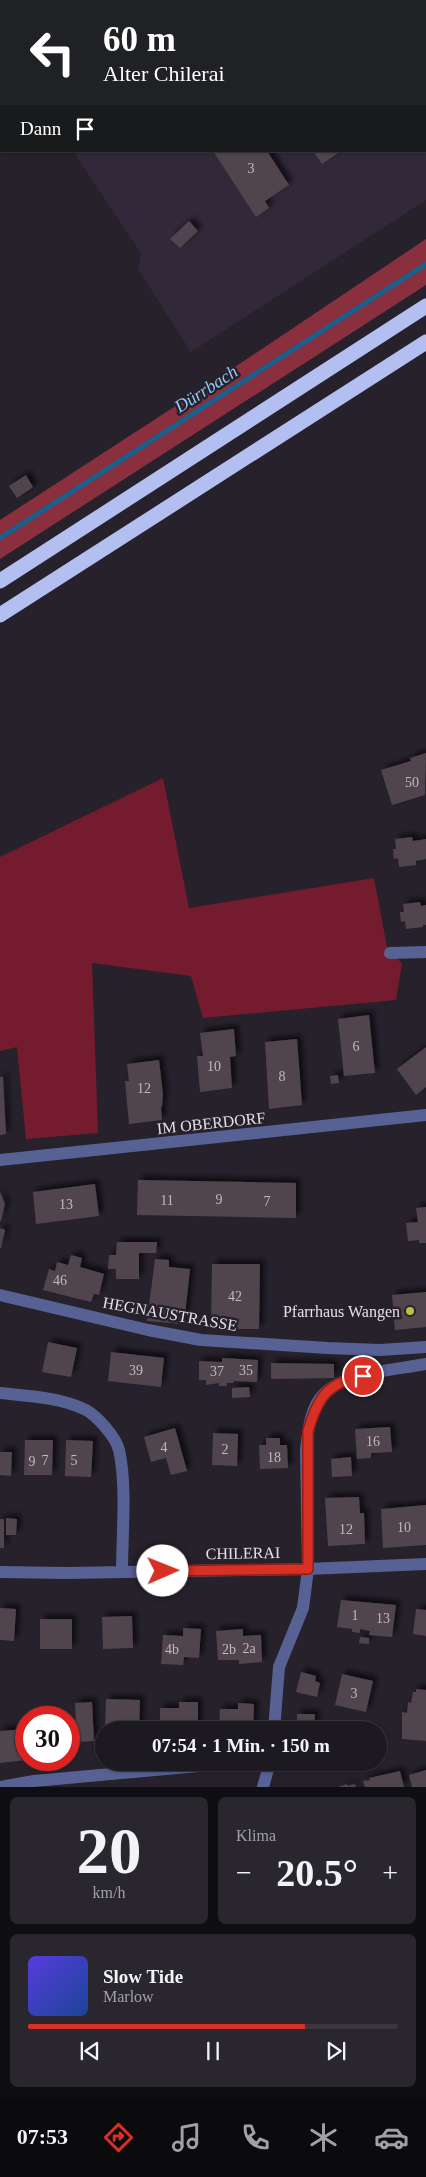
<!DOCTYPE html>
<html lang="de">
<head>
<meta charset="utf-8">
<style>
	body { margin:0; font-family:Georgia,serif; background:#29262d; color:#f1f3f6; height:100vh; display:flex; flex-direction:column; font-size:19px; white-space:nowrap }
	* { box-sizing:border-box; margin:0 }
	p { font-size:16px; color:#a0a0a5 }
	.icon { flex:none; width:28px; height:28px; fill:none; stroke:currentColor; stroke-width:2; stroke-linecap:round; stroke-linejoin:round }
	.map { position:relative; height:1787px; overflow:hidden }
	.drawer { display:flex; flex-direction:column; gap:10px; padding:10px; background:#0f0e12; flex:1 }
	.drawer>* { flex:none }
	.guide { position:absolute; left:0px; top:0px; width:426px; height:152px; box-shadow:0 1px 4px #0004,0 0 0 1px #3a383e; background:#202124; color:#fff; overflow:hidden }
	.speed { position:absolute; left:15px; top:1706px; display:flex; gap:10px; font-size:25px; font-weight:700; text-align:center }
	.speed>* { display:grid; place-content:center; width:65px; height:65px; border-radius:50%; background:#1c1920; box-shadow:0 1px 4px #0004,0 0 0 1px #3a383e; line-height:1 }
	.speed .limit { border:8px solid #d22; background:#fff; color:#111 }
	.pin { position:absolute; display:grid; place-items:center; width:42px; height:42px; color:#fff; margin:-21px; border:2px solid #fff; border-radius:50%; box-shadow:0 1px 5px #0007 }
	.me { position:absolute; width:55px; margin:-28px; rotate:89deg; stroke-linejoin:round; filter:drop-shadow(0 0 4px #0008) }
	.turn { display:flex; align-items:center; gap:18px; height:105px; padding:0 20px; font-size:22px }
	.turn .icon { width:65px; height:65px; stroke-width:2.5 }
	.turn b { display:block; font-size:35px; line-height:42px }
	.then { display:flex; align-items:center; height:48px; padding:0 20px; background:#0003; gap:10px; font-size:19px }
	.big { font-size:38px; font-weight:700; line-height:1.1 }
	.drawer .widget { flex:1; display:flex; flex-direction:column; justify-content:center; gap:8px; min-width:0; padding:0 18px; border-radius:8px; background:#29262d }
	.drawer .dial { align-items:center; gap:0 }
	.dial b { font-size:65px; line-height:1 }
	.song { display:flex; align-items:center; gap:15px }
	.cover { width:60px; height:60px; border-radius:8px; background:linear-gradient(135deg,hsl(250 70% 55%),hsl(220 70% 35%)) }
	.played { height:5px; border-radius:2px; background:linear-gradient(90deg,#d93025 75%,#3a383e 75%) }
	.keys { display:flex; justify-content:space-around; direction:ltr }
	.heat { display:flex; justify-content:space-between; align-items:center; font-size:28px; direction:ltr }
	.drawer .tiles { flex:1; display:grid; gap:10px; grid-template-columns:1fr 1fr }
	.widget:last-child { grid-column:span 2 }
	.trip { position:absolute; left:95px; top:1721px; width:292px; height:50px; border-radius:25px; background:#1c1920; box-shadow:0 1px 4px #0004,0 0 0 1px #3a383e; font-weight:700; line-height:50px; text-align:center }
	.tabs { display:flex; height:80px; justify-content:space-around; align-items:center; background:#0b0a0d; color:#a0a0a5 }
	.tabs .icon { width:35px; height:35px }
	.tabs .on { color:#d93025 }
	.tabs b { font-size:22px; color:#f1f3f6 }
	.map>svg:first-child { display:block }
	.built { fill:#312939 }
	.green { fill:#741c2e }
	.forest { fill:#892f3e }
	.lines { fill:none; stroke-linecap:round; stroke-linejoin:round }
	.stream { stroke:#1a608d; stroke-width:5 }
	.building { fill:#51454d; filter:url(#shadow) }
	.minor { stroke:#576194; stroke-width:12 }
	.tertiary { stroke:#576194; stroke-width:12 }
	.motorway { stroke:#b3bef1; stroke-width:15 }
	.route-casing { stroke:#8d1f18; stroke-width:12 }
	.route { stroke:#d93025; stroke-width:9 }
	.poi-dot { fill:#bac045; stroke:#26212b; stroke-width:2 }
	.labels { text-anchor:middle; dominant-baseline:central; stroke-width:5; stroke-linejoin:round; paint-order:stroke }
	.number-label { font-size:14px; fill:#bfb9c0 }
	.street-label { font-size:16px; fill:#e4e0e7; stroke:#26212b }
	.poi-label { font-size:16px; fill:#e4e0e7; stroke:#26212b; text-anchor:end }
	.water-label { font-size:18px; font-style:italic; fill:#8dcbfa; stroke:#26212b }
</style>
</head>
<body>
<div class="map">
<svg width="426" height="1787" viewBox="0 0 426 1787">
	<defs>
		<filter id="shadow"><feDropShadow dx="4.5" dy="-4.5" stdDeviation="2.5" flood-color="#0009"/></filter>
	</defs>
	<rect width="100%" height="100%" fill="#26212b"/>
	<path class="built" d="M 59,0 L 426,0 L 426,200 L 191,352 L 138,269 L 141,253 L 73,151 L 425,151 L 425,1 L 57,1 Z"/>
	<path class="green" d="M 163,778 L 189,908 L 374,878 L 389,958 L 396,958 L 402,963 L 396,1000 L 203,1018 L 191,976 L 92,963 L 98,1133 L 26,1139 L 17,1047 L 0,1051 L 0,857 Z"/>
	<path class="forest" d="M 426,239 L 426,285 L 0,559 L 0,520 L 211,383 Z"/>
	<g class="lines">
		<path class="stream" d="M 0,538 L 426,264"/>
	</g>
	<path class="building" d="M 213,151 L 267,151 L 289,185 L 265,201 L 269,208 L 256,217 Z
		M 313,151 L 341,151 L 322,164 Z
		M 189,221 L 198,231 L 180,248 L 170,239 Z
		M 26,475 L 33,487 L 17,498 L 9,486 Z
		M 426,753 L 425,795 L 392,805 L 381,770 L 411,761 L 410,758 Z
		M 412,837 L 413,841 L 426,839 L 426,859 L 416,861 L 416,865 L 399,867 L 398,858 L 394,859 L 393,849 L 396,849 L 395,839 Z
		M 420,902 L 421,906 L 426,905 L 426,925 L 423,925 L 423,927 L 406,929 L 405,921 L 401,922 L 400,912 L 404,912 L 403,904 Z
		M 369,1015 L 375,1073 L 344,1076 L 338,1019 Z
		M 234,1029 L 236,1056 L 230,1057 L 232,1088 L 200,1092 L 197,1056 L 203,1056 L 200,1033 Z
		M 297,1039 L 302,1105 L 269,1109 L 265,1042 Z
		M 426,1047 L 426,1087 L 416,1095 L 397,1069 Z
		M 159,1060 L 163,1094 L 162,1107 L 161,1107 L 162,1120 L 129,1124 L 125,1081 L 129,1081 L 127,1064 Z
		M 338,1075 L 339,1083 L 331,1084 L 330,1076 Z
		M 0,1077 L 3,1077 L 6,1134 L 0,1135 Z
		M 138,1180 L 296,1183 L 296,1218 L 137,1215 Z
		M 95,1184 L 99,1216 L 36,1224 L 33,1192 Z
		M 0,1192 L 5,1204 L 1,1221 L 0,1221 Z
		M 426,1207 L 426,1243 L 419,1243 L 419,1240 L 408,1241 L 406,1223 L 418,1222 L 416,1208 Z
		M 0,1228 L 5,1230 L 1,1248 L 0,1248 Z
		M 117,1242 L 157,1242 L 156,1253 L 139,1253 L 139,1279 L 116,1279 L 116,1269 L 108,1269 L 109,1255 L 116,1255 Z
		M 71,1255 L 82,1258 L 80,1267 L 104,1274 L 99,1295 L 94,1294 L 91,1302 L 43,1290 L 49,1269 L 55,1271 L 57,1262 L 68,1265 Z
		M 155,1259 L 169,1260 L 169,1267 L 190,1269 L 184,1324 L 147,1321 Z
		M 212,1264 L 260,1264 L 259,1329 L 211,1329 Z
		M 426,1292 L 426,1327 L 395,1330 L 392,1295 Z
		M 48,1342 L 77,1348 L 71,1377 L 42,1372 Z
		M 111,1352 L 164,1358 L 161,1387 L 108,1381 Z
		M 222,1358 L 258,1360 L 257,1382 L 234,1381 L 233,1383 L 227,1383 L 227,1386 L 219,1386 L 219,1383 L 206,1385 L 206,1380 L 199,1380 L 199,1361 L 222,1362 Z
		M 271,1363 L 334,1364 L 334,1378 L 271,1379 Z
		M 249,1387 L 250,1397 L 232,1398 L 232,1388 Z
		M 390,1427 L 392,1452 L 371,1453 L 371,1458 L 357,1459 L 355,1429 Z
		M 175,1428 L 187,1471 L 171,1475 L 166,1458 L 151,1462 L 144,1437 Z
		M 213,1433 L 238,1434 L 237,1466 L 212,1465 Z
		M 266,1438 L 280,1438 L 280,1445 L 287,1445 L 288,1468 L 260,1469 L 259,1445 L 266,1445 Z
		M 25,1440 L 53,1440 L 52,1475 L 24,1475 Z
		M 66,1440 L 93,1441 L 91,1477 L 65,1476 Z
		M 0,1452 L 12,1452 L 11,1476 L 0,1475 Z
		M 351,1457 L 352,1476 L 332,1477 L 331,1459 Z
		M 359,1497 L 360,1513 L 364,1513 L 365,1544 L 328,1546 L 325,1498 Z
		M 426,1505 L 426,1545 L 383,1548 L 381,1509 Z
		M 6,1518 L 17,1519 L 16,1535 L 6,1535 Z
		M 0,1519 L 4,1519 L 4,1548 L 0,1548 Z
		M 341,1600 L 396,1605 L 392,1637 L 369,1635 L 370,1631 L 360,1629 L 360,1633 L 352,1632 L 352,1629 L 337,1627 Z
		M 0,1608 L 16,1609 L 14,1641 L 0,1640 Z
		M 416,1609 L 426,1610 L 426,1636 L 413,1634 Z
		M 132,1616 L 133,1648 L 103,1649 L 102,1617 Z
		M 40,1619 L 72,1619 L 72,1649 L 40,1649 Z
		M 183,1628 L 201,1629 L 199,1658 L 184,1657 L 183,1665 L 161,1664 L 163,1635 L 183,1636 Z
		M 243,1629 L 243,1636 L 261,1635 L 262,1662 L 239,1664 L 239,1660 L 218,1660 L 216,1631 Z
		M 360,1637 L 369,1638 L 369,1644 L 359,1643 Z
		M 301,1672 L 316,1676 L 315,1681 L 320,1683 L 317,1697 L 296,1692 Z
		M 342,1674 L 373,1681 L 366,1712 L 335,1705 Z
		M 416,1689 L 426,1690 L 426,1741 L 402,1739 L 402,1712 L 407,1713 L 408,1702 L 411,1703 L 413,1692 L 416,1692 Z
		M 106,1699 L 140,1700 L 139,1730 L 105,1730 Z
		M 92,1702 L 94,1741 L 77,1742 L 75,1703 Z
		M 179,1702 L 198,1702 L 198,1730 L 160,1729 L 160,1708 L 179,1708 Z
		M 238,1703 L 254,1704 L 253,1730 L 219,1730 L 220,1709 L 238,1709 Z
		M 297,1714 L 315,1714 L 314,1730 L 297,1730 Z
		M 26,1729 L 26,1760 L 0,1763 L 0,1731 Z
		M 426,1770 L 426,1787 L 412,1787 L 409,1775 Z
		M 400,1771 L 404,1787 L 365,1787 L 363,1781 L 370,1780 L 369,1778 Z
		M 347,1784 L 347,1786 L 355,1784 L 356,1787 L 338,1787 Z"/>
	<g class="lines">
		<path class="minor" d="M 390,953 L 426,952
			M 0,1393 C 27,1396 61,1397 86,1410 C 97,1416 116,1437 119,1450 C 127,1485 122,1535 122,1572
			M 0,1572 L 67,1573 L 308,1569 L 426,1564
			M 274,1730 L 279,1667 L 303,1608 L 308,1569 L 306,1450 C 308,1432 310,1408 323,1395 C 344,1372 396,1370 426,1364
			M 0,1787 L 34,1781 L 243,1762
			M 263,1787 L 270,1762"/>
		<path class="tertiary" d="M 0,1160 L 426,1115
			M 0,1295 L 148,1330 L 201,1340 L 328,1348 L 380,1350 L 426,1347"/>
		<path class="motorway" d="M 0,581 L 426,306
			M 0,615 L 426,342"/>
	</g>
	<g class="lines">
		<defs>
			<path id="route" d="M 163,1571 L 308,1569 L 308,1431 C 318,1397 327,1383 363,1376"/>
		</defs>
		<use href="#route" class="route-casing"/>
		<use href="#route" class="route"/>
	</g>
	<circle class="poi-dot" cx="410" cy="1311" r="5"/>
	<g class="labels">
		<g class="number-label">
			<text x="251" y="168">3</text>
			<text x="412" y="782">50</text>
			<text x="356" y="1046">6</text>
			<text x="214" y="1066">10</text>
			<text x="282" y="1076">8</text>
			<text x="144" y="1088">12</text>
			<text x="219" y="1199">9</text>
			<text x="167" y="1200">11</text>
			<text x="267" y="1201">7</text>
			<text x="66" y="1204">13</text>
			<text x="60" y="1280">46</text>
			<text x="235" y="1296">42</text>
			<text x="136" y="1370">39</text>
			<text x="246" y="1370">35</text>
			<text x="217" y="1371">37</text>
			<text x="373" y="1441">16</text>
			<text x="164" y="1447">4</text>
			<text x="225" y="1449">2</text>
			<text x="274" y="1457">18</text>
			<text x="45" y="1460">7</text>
			<text x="74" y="1460">5</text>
			<text x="32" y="1461">9</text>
			<text x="404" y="1527">10</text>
			<text x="346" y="1529">12</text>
			<text x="355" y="1615">1</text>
			<text x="383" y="1618">13</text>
			<text x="249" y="1648">2a</text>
			<text x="172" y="1649">4b</text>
			<text x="229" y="1649">2b</text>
			<text x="354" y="1693">3</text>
		</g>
		<g class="street-label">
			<text transform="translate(211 1123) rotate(-6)">IM OBERDORF</text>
			<text transform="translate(170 1314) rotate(10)">HEGNAUSTRASSE</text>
			<text transform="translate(243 1553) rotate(-1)">CHILERAI</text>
		</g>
		<g class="poi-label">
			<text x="400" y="1311">Pfarrhaus Wangen</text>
		</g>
		<g class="water-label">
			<text transform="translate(206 389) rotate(-33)">Dürrbach</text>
		</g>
	</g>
</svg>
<div class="speed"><div class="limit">30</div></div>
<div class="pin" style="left:363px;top:1376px;background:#d93025"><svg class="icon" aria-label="arrive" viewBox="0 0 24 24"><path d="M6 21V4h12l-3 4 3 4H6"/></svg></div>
<svg class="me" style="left:163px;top:1571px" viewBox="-20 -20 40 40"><circle r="19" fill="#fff"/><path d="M0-13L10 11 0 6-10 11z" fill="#d93025"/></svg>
<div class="trip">07:54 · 1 Min. · 150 m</div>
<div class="guide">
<div class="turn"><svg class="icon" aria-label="left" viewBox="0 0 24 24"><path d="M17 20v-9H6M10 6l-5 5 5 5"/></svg><div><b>60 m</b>Alter Chilerai</div></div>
<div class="then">Dann<svg class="icon" aria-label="arrive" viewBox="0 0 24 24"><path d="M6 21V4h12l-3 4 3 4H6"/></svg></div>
</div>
</div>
<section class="drawer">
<div class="tiles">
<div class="widget dial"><b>20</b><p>km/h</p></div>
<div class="widget"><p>Klima</p>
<div class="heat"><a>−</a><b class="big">20.5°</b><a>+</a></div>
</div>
<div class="widget">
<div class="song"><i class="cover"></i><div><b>Slow Tide</b><p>Marlow</p></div></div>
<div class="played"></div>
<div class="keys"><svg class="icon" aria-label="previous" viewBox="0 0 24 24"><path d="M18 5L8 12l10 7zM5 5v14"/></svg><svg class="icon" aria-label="pause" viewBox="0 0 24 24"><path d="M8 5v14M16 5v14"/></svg><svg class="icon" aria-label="next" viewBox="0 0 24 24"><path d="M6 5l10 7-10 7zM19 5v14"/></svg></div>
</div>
</div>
</section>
<nav class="tabs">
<b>07:53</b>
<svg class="icon on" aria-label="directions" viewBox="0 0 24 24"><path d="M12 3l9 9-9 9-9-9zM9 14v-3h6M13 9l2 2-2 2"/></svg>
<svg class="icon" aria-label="music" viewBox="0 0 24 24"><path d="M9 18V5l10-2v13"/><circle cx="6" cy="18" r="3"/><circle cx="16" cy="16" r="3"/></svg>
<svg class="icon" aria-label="phone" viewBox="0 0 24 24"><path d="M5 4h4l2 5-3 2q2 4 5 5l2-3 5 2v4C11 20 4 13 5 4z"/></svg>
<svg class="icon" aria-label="climate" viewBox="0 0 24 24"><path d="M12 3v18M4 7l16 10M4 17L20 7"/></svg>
<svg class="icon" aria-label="car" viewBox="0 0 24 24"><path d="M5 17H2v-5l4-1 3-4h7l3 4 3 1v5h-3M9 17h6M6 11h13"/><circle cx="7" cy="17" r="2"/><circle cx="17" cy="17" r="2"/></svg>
</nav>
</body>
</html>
